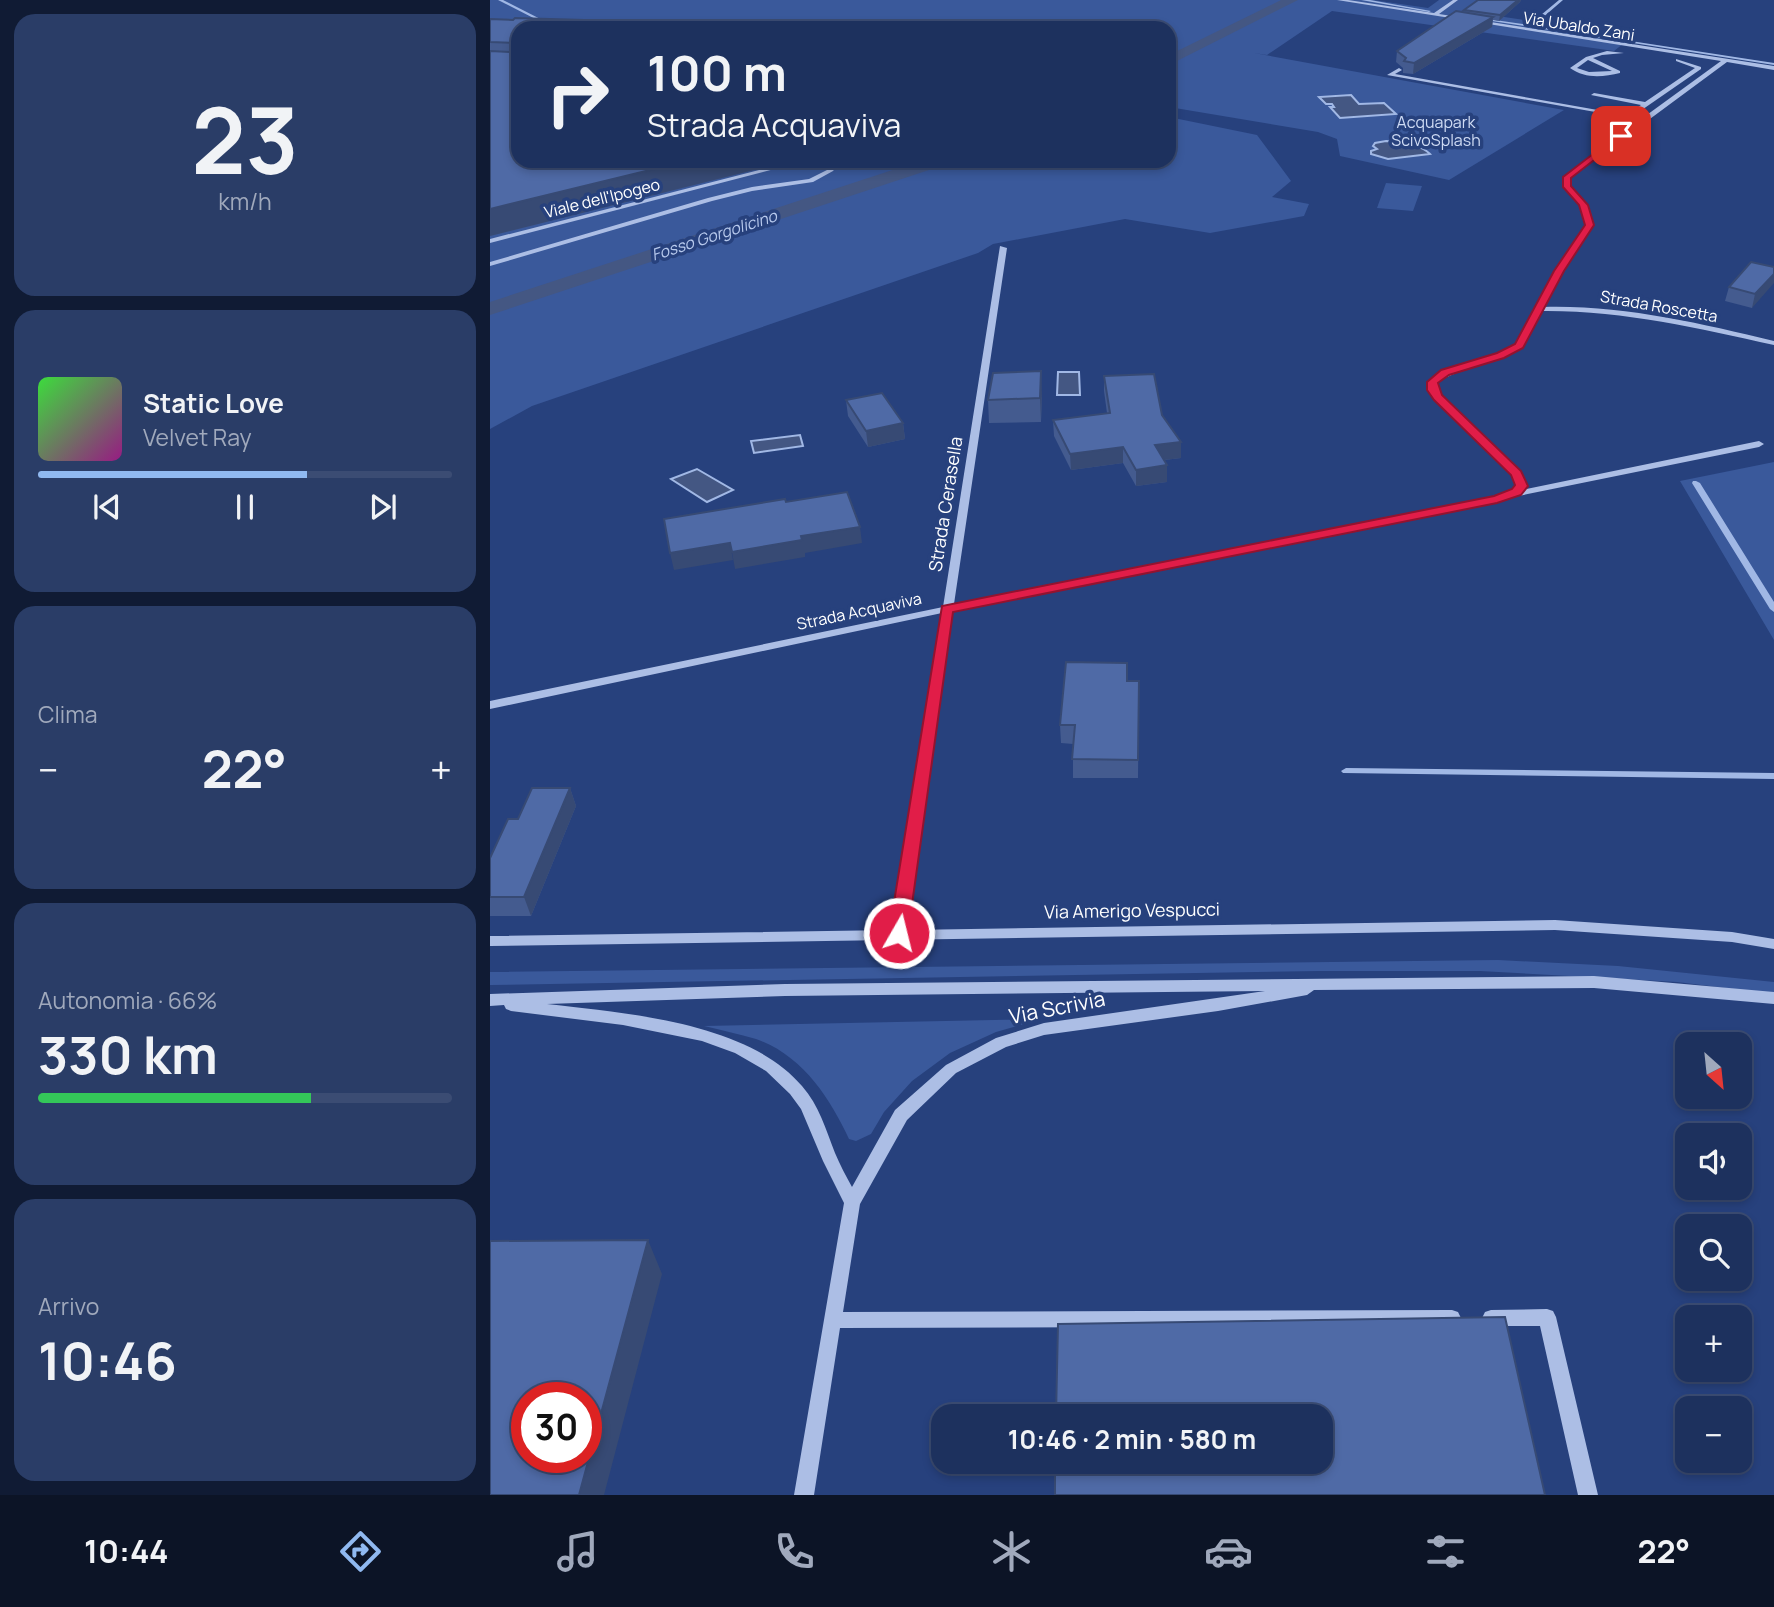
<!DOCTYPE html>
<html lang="it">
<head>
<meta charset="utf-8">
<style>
	body { margin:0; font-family:Manrope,sans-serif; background:#2a3d67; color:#f1f3f6; height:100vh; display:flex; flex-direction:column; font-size:26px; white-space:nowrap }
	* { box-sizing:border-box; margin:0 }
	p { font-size:23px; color:#a0a9bc }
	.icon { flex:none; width:38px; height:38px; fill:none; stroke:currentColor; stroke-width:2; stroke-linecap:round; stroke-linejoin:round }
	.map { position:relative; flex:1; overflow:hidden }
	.panel { display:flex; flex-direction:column; gap:14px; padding:14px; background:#101b34; width:490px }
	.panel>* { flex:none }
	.banner { position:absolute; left:21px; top:21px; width:665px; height:147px; border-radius:21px; box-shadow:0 4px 10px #0003,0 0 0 2px #3b4c73; background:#1d315e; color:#f1f3f6; overflow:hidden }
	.needle { width:46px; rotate:153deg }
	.controls { position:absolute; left:1185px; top:1032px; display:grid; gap:14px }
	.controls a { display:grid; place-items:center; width:77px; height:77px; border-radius:14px; background:#1d315e; box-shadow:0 4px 10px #0003,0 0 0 2px #3b4c73; font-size:35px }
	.speed { position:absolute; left:21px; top:1382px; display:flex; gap:14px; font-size:35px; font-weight:700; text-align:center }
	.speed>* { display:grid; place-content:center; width:91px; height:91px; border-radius:50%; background:#1d315e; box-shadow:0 4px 10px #0003,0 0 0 2px #3b4c73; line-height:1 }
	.speed .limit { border:10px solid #d22; background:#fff; color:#111 }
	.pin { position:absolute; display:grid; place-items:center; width:60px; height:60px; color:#fff; margin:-30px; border-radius:14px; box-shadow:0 4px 10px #0006 }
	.me { position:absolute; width:77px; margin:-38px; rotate:8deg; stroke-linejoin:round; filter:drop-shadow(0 0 5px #0008) }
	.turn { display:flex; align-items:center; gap:24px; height:147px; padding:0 21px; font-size:32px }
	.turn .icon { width:91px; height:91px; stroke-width:2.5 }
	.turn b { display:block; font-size:49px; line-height:60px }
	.big { font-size:52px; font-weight:700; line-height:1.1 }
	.panel .widget { flex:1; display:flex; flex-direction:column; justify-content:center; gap:10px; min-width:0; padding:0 24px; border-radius:21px; background:#2a3d67 }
	.panel .dial { align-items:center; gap:0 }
	.dial b { font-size:91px; line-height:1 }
	.song { display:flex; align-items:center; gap:21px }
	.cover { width:84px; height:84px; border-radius:10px; background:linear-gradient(135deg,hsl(120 70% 55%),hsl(310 70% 35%)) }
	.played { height:7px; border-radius:4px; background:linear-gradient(90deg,#90b9f0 65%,#3b4c73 65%) }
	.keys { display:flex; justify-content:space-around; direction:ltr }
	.heat { display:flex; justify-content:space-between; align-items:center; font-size:38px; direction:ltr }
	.charge { height:10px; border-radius:5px; background:linear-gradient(90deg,#34c759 66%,#3b4c73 0) }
	.trip { position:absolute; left:441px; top:1404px; width:402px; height:70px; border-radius:21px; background:#1d315e; box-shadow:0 4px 10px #0003,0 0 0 2px #3b4c73; font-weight:700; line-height:70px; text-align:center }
	.dock { display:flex; height:112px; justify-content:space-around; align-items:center; background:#0c1426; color:#a0a9bc }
	.dock .icon { width:49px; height:49px }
	.dock .selected { color:#90b9f0 }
	.dock b { font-size:32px; color:#f1f3f6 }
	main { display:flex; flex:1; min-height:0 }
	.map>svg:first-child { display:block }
	.green { fill:#3a599b }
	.water { fill:#445783; stroke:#a1b8e5; stroke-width:2 }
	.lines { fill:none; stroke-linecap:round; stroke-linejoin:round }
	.stream { fill:#a1b8e5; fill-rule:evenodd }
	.canal { fill:#445783; fill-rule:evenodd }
	.minor { fill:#acbee5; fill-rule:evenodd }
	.wall { fill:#445b8f }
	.shaded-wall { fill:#374a74 }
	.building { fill:#4f6aa6; stroke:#374a74; stroke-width:2; fill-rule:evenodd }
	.route { fill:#e11d48; stroke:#92132f; stroke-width:2 }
	.labels { text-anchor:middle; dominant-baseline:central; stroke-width:7; stroke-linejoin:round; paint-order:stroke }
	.far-street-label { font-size:16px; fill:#fff; stroke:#27417d }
	.far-park-label { font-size:16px; fill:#cfdbf4; stroke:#27417d }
	.far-water-label { font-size:16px; font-style:italic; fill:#b7c9ed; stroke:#27417d }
	.street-label { font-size:18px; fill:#fff; stroke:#27417d }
	.near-street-label { font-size:21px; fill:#fff; stroke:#27417d }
</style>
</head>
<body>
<main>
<section class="panel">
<div class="widget dial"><b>23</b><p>km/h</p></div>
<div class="widget">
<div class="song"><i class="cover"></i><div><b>Static Love</b><p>Velvet Ray</p></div></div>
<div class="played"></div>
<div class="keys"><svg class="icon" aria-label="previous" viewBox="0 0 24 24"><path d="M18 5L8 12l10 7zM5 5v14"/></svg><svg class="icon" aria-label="pause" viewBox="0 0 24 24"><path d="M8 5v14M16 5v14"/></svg><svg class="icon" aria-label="next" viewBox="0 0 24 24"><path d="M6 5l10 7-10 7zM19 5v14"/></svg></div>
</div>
<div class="widget"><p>Clima</p>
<div class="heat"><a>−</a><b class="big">22°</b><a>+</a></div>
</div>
<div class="widget"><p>Autonomia · 66%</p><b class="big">330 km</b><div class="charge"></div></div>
<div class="widget"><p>Arrivo</p><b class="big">10:46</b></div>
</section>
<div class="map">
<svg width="1284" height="1495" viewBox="0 0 1284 1495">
	<rect width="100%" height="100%" fill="#27417d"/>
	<path class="green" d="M 0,0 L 883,0 L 938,8 L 949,0 L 995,0 L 981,12 L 1143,36 L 1124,51 L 842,11 L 777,55 L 764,53 L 1074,110 L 959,180 L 850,156 L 847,139 L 828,132 L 679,107 L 679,28 L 28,28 L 0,22 Z
		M 0,34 L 28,161 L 326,161 L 324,163 L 335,161 L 679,161 L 679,117 L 767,135 L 801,181 L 782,197 L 819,204 L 814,216 L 720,233 L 635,219 L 503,244 L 488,253 L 42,406 L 0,429 Z
		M 896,183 L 932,186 L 923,211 L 887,208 Z
		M 1284,462 L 1284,640 L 1190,481 Z
		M 1008,960 L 1128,966 L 1284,982 L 1284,994 L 1187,982 L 990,971 L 829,971 L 0,985 L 0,972 Z
		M 552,1019 L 506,1032 L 460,1053 L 422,1081 L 394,1112 L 381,1134 L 366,1141 L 359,1139 C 340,1098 312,1055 266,1039 C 249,1034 231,1030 214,1026 Z"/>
	<path class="water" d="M 861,95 L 869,104 L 894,103 L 906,114 L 850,118 L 840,107 L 844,107 L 842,104 L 836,104 L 829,97 Z
		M 896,141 C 910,142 931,144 940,154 L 898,159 L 881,154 L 881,151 L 887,149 L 883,146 L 885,143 Z
		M 568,372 L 589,372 L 590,395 L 567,395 Z
		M 310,435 L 313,446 L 264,453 L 261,441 Z
		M 207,469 L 243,490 L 217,502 L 181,479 Z"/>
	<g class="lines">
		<path class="stream" d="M 8,0 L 13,0 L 68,28 L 63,28 Z
			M 871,0 L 880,0 L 941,11 L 939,12 Z
			M 1069,0 L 1073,0 L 1043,26 L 1284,63 L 1284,65 L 989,19 L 991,18 L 1039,25 Z
			M 1203,481 L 1206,481 L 1210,483 L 1284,602 L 1284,612 L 1280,609 L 1202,483 Z
			M 856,768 L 1284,773 L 1284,779 L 853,773 L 851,771 Z"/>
		<path class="canal" d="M 791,0 L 808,0 L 679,65 L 679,55 Z
			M 430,161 L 457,161 L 454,165 L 0,315 L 0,302 Z"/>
		<path class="minor" d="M 847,0 L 858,0 L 944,13 L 963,0 L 968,0 L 949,14 L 1284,66 L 1284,70 L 1237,62 L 1080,178 L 1080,187 L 1096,205 L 1104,225 L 1073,271 L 1054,307 C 1133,305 1208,323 1284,341 L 1284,345 C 1207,328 1131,310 1051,311 C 1046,322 1041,336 1033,346 C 1021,361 968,367 947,383 L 947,390 L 951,396 L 1029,472 L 1036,486 L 1032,490 L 1269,441 L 1274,444 L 1269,447 L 463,611 L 417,930 L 1065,920 L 1242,932 L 1284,939 L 1284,949 L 1242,942 L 1065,930 L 0,946 L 0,936 L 402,930 L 452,613 L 0,709 L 0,701 L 453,607 L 510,246 L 517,248 L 464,604 L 1018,493 L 1026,485 L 1022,475 L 945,400 L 939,390 L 939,382 L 952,371 L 1008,353 L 1026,344 L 1065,271 L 1096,225 L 1090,206 L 1074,187 L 1074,177 L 1150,120 L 897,75 L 909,68 L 912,70 L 905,74 L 1136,115 L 1151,105 L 1101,95 L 1104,93 L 1155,102 L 1205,68 L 1186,61 L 1186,59 L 1211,67 L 1211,69 L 1143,116 L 1154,117 L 1231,61 Z
			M 1117,51 L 1134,53 L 1112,55 L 1103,58 L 1130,71 L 1130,73 C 1113,77 1095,79 1080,68 L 1096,57 ZM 1098,60 L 1122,71 L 1099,72 L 1087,68 Z
			M 304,161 L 315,161 L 0,243 L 0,239 Z
			M 345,161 L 351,161 L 343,171 L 323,182 L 262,191 L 222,201 L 0,266 L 0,262 L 218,198 L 262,187 L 319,179 L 339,169 Z
			M 1104,976 L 1284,992 L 1284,1004 L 1104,988 L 824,990 L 817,995 L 728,1011 L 554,1035 L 516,1047 L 466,1073 L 417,1120 L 370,1204 L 353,1312 L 962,1310 L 968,1312 L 971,1318 L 968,1324 L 962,1326 L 350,1328 L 324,1495 L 304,1495 L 354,1203 L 333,1161 L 311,1109 L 300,1094 L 276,1071 L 245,1053 L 212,1041 L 133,1025 L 21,1011 L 16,1009 L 14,1005 L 0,1006 L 0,994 L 295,984 ZM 775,991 L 554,1023 L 506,1038 L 456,1065 L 405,1110 L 362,1187 C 356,1176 350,1165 345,1153 C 336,1130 329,1105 312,1086 C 258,1022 135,1013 57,1004 L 295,996 Z
			M 1057,1309 L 1063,1311 L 1066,1317 L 1108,1495 L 1088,1495 L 1050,1326 L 1001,1326 L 995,1324 L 992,1318 L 995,1312 L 1001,1310 Z"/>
	</g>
	<path class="wall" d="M 988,0 L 1031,0 L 1030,2 L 1009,21 L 1003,20 L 1002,27 L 923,74 L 913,73 L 913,68 L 906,62 L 907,51 L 974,12 L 974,10 Z
		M 0,19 L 194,23 L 195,28 L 28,28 L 300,161 L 0,236 Z
		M 1284,267 L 1262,308 L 1235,301 L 1239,287 Z
		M 614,376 L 672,415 L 691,442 L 691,458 L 674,460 L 677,465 L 677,482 L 646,486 L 633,463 L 581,470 L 564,436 L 563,420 L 617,413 L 614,391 Z
		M 552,394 L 551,422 L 499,423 L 498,400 Z
		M 356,400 L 413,423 L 415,439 L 378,447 L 358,416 Z
		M 637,681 L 649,681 L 648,778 L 583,778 L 583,744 L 571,743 L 570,725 Z
		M 80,788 L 86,806 L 41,916 L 0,916 L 0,858 L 28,819 Z"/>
	<path class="shaded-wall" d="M 1028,0 L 1031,0 L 1030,2 L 1009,21 L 1010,15 Z
		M 1003,17 L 1002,27 L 923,74 L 924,63 Z
		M 194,23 L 195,28 L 187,28 Z
		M 197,161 L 300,161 L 0,236 L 0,209 Z
		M 1284,274 L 1284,283 L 1262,308 L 1265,294 Z
		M 551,371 L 552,394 L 551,422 L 550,398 Z
		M 413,423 L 415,439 L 378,447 L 376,431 Z
		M 691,442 L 691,458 L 665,461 L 665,445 Z
		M 633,447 L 633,463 L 581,470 L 580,454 Z
		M 677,465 L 677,482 L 646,486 L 646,470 Z
		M 370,527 L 372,543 L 315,553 L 315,557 L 245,569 L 242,552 L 311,536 Z
		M 240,543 L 243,560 L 184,570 L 180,553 Z
		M 80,788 L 86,806 L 41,916 L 34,897 Z
		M 158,1240 L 172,1274 L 114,1495 L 89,1495 Z"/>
	<path class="building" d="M 988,0 L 1028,0 L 1010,15 L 974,10 Z
		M 966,11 L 1003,17 L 924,63 L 914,61 L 916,58 L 907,51 Z
		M 25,18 L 194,23 L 187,28 L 28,28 L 28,161 L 197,161 L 0,209 L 0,51 L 22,52 L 25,46 L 23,43 L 0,42 L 0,19 L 23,20 Z
		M 1261,262 L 1284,267 L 1284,274 L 1265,294 L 1239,287 Z
		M 551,371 L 550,398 L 498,400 L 503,373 Z
		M 664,374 L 672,415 L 691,442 L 665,445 L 677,465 L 646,470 L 633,447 L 580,454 L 563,420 L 620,413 L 614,376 Z
		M 392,393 L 413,423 L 376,431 L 356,400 Z
		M 357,492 L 370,527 L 311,536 L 312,540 L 242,552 L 240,543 L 180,553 L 174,519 L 295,499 L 296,502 Z
		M 576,662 L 637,663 L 637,681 L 649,681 L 648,760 L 582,759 L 585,725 L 570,725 Z
		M 42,788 L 80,788 L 34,897 L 0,897 L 0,858 L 18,819 L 28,819 Z
		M 158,1240 L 89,1495 L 0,1495 L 0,1241 ZM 37,1398 L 96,1398 L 96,1458 L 37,1458 Z
		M 1015,1317 L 1055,1495 L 565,1495 L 565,1461 L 831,1461 L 831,1416 L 566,1416 L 568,1324 Z"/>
	<path class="route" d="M 1129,134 L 1135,136 L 1081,178 L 1081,186 L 1098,205 L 1104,225 L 1074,271 L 1033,348 L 1014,358 L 959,375 L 948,383 L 952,395 L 1031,471 L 1038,486 L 1031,495 L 1007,503 L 463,612 L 418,933 L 415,938 L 402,938 L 399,933 L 452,606 L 1004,496 L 1022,489 L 1025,485 L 1021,475 L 944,400 L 937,390 L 937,382 L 951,370 L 1007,353 L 1025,344 L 1064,271 L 1095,225 L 1089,205 L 1073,187 L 1073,177 Z"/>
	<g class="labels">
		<g class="far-street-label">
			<text transform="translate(1089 26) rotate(9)">Via Ubaldo Zani</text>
			<text transform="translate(112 198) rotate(-14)">Viale dell'Ipogeo</text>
			<text transform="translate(1169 306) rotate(10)">Strada Roscetta</text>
			<text transform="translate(369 611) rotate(-12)">Strada Acquaviva</text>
		</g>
		<g class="far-park-label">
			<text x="946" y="122">Acquapark<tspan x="946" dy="18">ScivoSplash</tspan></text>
		</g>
		<g class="far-water-label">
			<text transform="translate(224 235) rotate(-18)">Fosso Gorgolicino</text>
		</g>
		<g class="street-label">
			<text transform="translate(455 504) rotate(-81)">Strada Cerasella</text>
			<text transform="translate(642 910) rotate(-1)">Via Amerigo Vespucci</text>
		</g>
		<g class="near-street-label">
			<text transform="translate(567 1007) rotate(-11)">Via Scrivia</text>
		</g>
	</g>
</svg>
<div class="controls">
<a><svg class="needle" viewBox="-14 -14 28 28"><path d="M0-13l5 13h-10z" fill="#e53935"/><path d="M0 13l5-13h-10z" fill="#a0a9bc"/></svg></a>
<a><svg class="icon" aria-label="sound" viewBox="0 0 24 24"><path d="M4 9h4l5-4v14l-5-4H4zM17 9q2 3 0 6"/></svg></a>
<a><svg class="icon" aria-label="search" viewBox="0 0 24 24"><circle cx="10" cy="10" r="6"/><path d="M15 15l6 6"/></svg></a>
<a>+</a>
<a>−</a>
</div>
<div class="speed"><div class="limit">30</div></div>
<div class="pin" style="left:1131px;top:136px;background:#d93025"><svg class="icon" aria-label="arrive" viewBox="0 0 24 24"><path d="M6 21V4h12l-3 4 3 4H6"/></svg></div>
<svg class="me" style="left:409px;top:933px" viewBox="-20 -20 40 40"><circle r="17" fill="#e11d48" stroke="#fff" stroke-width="3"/><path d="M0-11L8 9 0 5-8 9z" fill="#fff"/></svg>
<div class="trip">10:46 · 2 min · 580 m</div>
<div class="banner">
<div class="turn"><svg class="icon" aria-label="right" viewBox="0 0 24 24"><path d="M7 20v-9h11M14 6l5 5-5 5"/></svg><div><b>100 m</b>Strada Acquaviva</div></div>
</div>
</div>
</main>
<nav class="dock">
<b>10:44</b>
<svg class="icon selected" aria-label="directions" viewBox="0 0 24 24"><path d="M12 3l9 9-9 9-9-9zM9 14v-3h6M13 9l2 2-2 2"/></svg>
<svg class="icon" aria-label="music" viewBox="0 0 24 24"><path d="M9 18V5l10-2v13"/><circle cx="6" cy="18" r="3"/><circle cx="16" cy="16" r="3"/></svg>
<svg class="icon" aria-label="phone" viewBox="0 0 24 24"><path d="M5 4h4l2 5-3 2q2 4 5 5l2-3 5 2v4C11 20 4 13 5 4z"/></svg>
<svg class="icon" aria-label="climate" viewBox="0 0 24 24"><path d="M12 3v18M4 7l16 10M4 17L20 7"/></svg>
<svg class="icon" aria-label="car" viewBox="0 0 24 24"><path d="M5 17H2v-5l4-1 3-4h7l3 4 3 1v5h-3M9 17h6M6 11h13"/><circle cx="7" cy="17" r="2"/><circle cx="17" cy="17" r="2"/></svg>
<svg class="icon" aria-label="filters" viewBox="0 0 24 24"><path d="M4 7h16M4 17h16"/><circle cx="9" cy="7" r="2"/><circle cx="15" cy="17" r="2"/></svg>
<b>22°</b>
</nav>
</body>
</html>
